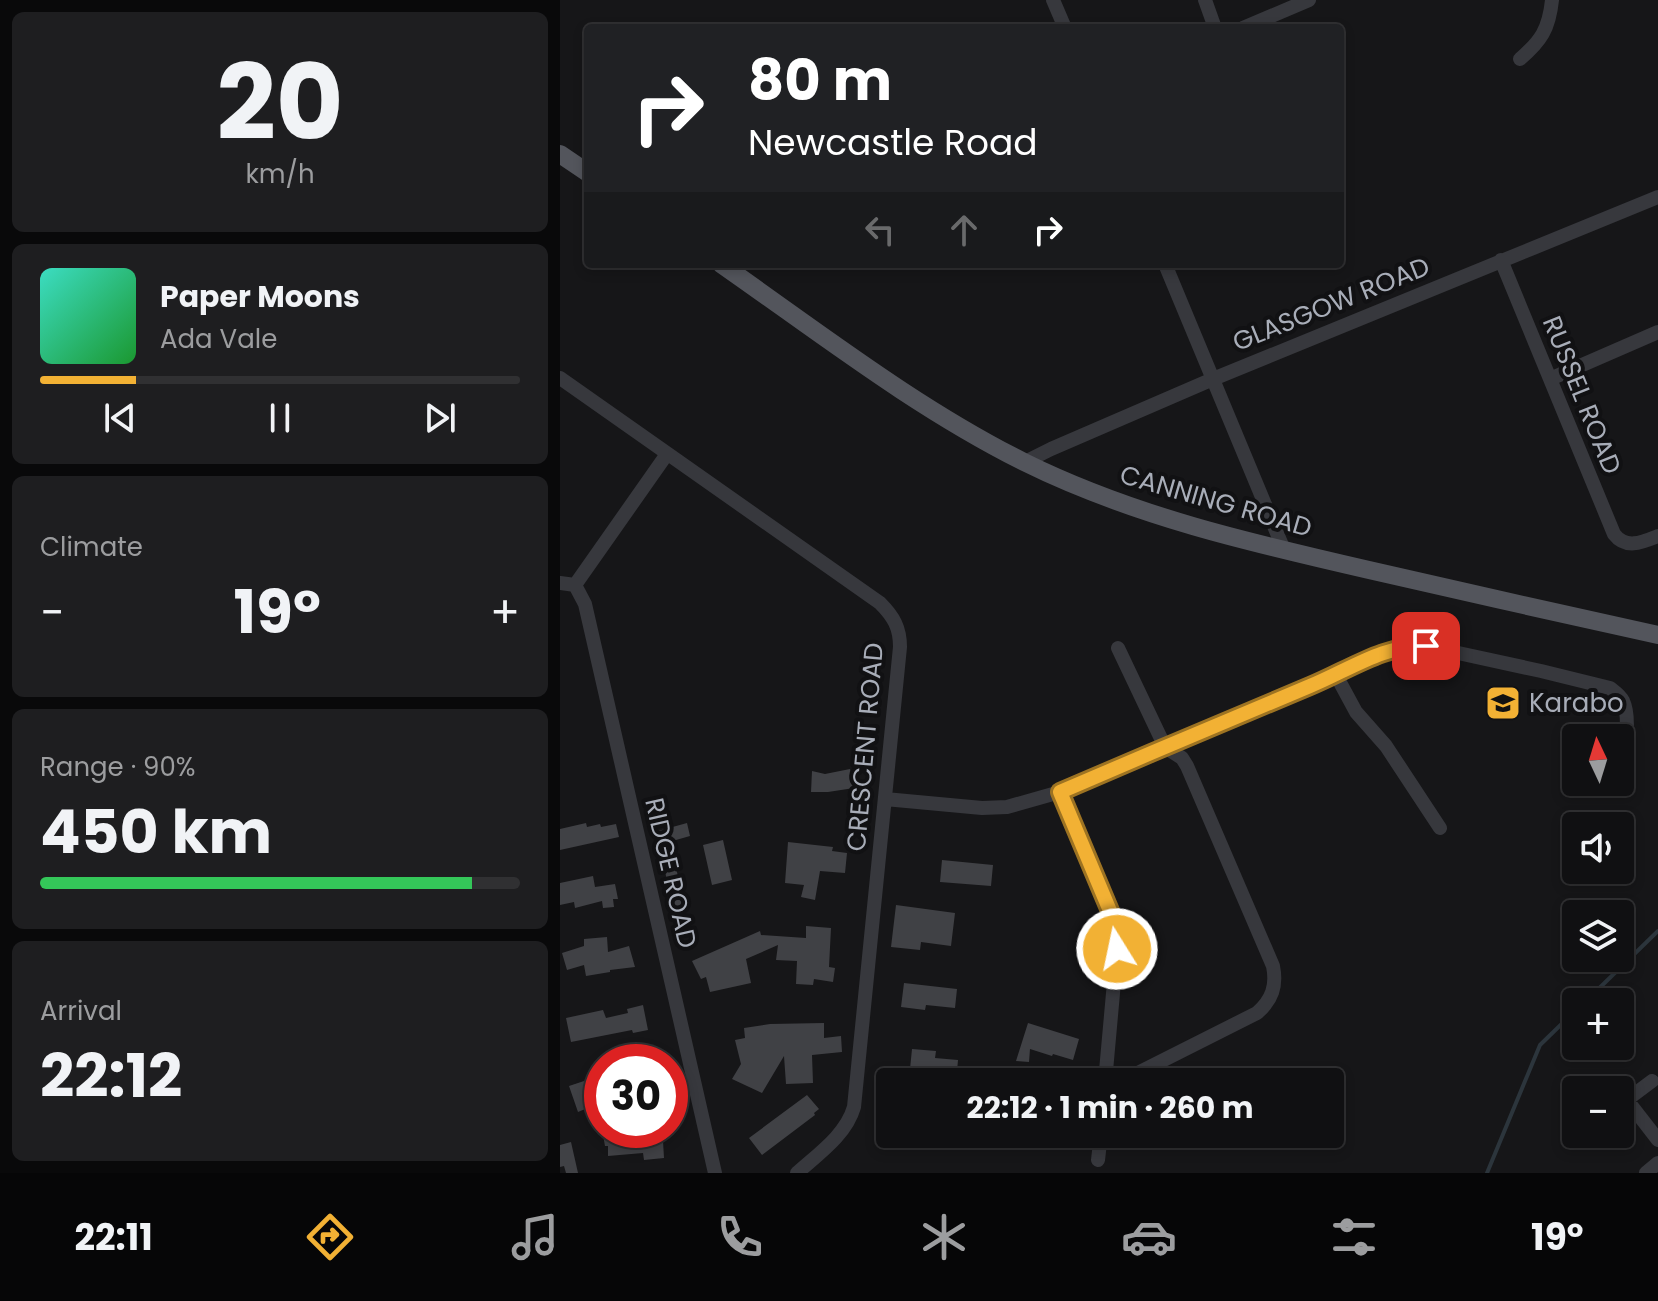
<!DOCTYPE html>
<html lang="en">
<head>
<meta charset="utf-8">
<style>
	body { margin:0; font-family:Poppins,sans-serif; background:#1e1e20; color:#f1f3f6; height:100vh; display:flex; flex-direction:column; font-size:30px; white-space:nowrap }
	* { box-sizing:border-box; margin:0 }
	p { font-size:26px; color:#9c9d9f }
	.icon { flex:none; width:44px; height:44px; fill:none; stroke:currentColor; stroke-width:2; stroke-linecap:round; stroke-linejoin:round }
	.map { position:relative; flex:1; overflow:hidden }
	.panel { display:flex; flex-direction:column; gap:12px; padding:12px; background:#09090a; width:560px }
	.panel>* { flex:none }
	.top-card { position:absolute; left:24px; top:24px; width:760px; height:244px; border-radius:8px; box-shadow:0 4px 12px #0003,0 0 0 2px #303032; background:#202124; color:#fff; overflow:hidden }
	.needle { width:52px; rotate:356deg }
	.controls { position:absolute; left:1002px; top:724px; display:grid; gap:16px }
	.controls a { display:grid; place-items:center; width:72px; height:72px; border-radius:8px; background:#101012; box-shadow:0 4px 12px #0003,0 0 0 2px #303032; font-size:40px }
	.speed { position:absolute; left:24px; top:1044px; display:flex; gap:16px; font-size:40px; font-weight:700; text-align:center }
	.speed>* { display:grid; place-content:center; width:104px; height:104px; border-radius:50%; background:#101012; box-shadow:0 4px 12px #0003,0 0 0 2px #303032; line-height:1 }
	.speed .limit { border:12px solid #d22; background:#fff; color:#111 }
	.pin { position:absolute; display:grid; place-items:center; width:68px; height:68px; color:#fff; margin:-34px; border-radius:16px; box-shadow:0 4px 12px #0006 }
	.me { position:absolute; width:88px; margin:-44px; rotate:350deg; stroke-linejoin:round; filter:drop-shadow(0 0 6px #0008) }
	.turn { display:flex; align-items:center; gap:28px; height:168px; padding:0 32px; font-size:36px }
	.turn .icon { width:104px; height:104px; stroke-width:2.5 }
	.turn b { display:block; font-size:56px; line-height:68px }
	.lanes { display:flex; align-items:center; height:76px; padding:0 32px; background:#0003; justify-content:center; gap:40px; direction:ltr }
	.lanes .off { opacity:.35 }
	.big { font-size:60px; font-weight:700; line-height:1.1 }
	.panel .tile { flex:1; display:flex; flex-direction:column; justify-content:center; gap:12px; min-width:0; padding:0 28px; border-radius:12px; background:#1e1e20 }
	.panel .dial { align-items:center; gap:0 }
	.dial b { font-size:104px; line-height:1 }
	.song { display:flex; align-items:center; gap:24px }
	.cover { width:96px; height:96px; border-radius:12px; background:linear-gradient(135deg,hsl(170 70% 55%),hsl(130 70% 35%)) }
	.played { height:8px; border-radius:4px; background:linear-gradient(90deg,#f2b134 20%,#303032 20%) }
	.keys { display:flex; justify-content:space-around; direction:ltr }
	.heat { display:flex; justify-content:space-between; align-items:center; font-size:44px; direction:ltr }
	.charge { height:12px; border-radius:6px; background:linear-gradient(90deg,#34c759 90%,#303032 0) }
	.trip { position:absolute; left:316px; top:1068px; width:468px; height:80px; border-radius:8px; background:#101012; box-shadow:0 4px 12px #0003,0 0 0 2px #303032; font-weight:700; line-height:80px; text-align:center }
	.dock { display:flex; height:128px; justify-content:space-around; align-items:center; background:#060607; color:#9c9d9f }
	.dock .icon { width:56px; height:56px }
	.dock .on { color:#f2b134 }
	.dock b { font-size:36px; color:#f1f3f6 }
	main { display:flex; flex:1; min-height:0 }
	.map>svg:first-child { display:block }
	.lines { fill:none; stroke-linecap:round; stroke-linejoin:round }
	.stream { stroke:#2c353c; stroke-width:4 }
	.building { fill:#404145 }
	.minor { stroke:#37383d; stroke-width:14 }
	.major { stroke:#53555c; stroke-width:18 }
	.route-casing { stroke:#9d7322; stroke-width:20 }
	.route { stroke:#f2b134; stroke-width:14 }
	.labels { text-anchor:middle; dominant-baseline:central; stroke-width:8; stroke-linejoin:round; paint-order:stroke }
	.street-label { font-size:26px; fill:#a8adb8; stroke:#111113 }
	.poi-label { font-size:26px; fill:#a8adb8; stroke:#111113; text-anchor:start }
</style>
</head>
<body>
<main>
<section class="panel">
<div class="tile dial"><b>20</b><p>km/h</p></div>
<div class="tile">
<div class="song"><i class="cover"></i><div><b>Paper Moons</b><p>Ada Vale</p></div></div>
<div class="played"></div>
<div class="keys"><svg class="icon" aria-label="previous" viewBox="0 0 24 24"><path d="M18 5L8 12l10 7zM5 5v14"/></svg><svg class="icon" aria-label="pause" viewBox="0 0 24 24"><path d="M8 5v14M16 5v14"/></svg><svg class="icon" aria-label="next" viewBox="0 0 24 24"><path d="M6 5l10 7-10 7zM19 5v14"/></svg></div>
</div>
<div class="tile"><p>Climate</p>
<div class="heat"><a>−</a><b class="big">19°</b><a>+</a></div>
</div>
<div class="tile"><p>Range · 90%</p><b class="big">450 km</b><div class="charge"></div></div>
<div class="tile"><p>Arrival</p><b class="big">22:12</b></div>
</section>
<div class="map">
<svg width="1098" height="1173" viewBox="0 0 1098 1173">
	<rect width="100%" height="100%" fill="#161618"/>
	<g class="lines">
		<path class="stream" d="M 1025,1002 L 1098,931
			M 927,1173 L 980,1045 L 1016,1010"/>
	</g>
	<path class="building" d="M 290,769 L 294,788 L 268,792 L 251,792 L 252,771 L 265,774 Z
		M 26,823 L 27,827 L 40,824 L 41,827 L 56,824 L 59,837 L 0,850 L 0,829 Z
		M 127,823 L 130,836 L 102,844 L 98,831 Z
		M 163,840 L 172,880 L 152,885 L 143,845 Z
		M 228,842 L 273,847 L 272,851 L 287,853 L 285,873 L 260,871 L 255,900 L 241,897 L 244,885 L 225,883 Z
		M 114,857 L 124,907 L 112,910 L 103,859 Z
		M 382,860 L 433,865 L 431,886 L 380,882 Z
		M 33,876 L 35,887 L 55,884 L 58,899 L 53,899 L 54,907 L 43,908 L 42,901 L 15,908 L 14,902 L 0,905 L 0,883 Z
		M 336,905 L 395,913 L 391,946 L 361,942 L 360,950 L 331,947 Z
		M 246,926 L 271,928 L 269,967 L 275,968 L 273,982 L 254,979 L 253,985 L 236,984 L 237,961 L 216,960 L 218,945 L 186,959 L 191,983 L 150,992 L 146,977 L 141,979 L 132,961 L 200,931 L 201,935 L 246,938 Z
		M 47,937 L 48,952 L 69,946 L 75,967 L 50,970 L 50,972 L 26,976 L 24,965 L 7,970 L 2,953 L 24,946 L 24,939 Z
		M 344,983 L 397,989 L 395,1008 L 366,1005 L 365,1010 L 341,1007 Z
		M 83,1005 L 88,1030 L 73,1033 L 72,1030 L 11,1042 L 6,1018 L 43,1010 L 46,1018 L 68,1013 L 67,1009 Z
		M 264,1023 L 264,1038 L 281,1036 L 282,1052 L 252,1055 L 253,1083 L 226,1084 L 224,1056 L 202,1093 L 172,1079 L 181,1064 L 175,1040 L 185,1038 L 184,1028 L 210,1024 Z
		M 468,1023 L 519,1039 L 513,1060 L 493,1054 L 492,1056 L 470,1049 L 469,1062 L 456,1061 Z
		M 352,1049 L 376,1051 L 375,1058 L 398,1060 L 396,1082 L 349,1079 Z
		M 42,1075 L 42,1102 L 18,1112 L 9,1086 Z
		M 247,1095 L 259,1109 L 254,1113 L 255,1115 L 202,1155 L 189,1138 Z
		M 73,1130 L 96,1130 L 98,1142 L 103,1141 L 104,1158 L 84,1160 L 83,1153 L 48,1156 L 48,1146 L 45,1146 L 43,1135 Z
		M 11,1142 L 18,1173 L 6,1173 L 4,1166 L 0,1167 L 0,1145 Z"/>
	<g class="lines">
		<path class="minor" d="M 493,0 L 505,28
			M 645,0 L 655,28
			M 683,28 L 749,0
			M 960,59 C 981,41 989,29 992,0
			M 941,260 L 1054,534 C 1066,550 1083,542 1098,536
			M 605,264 L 724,550
			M 0,378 L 320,603 C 334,617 340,628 340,647 L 294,1107 C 286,1135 258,1154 237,1173
			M 990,379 L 1098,332
			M 465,462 L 491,449 L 653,379 L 1098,197
			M 0,583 L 15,585 L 107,454
			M 15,585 L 25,604 L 155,1173
			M 558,648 L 605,747 L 622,758 L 627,766 L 713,966 C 717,986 712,1000 697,1013 L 560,1082
			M 776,675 L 796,712 L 826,746 L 880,828
			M 500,792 L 556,928 L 557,949 L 545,1082
			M 325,799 L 422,808 L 447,807 L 500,792 L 776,675 L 823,653 L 844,647 L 866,646 L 981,671 L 1050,688 C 1055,692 1060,695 1063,701 C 1072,720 1063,759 1061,779
			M 1067,1100 L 1098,1140
			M 1060,1105 L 1092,1081
			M 538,1160 L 541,1134
			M 1086,1173 L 1098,1163"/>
		<path class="major" d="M 0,154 L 28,173
			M 161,264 C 260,333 356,408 464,462 C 573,516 691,543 809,570 C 905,592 1002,614 1098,635"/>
	</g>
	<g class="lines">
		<defs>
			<path id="route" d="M 557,949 L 556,928 L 553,918 L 500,792 C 583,756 667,721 750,686 C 787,671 825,644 866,646"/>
		</defs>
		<use href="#route" class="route-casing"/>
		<use href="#route" class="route"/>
	</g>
	<defs>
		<symbol id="school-square" viewBox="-11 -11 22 22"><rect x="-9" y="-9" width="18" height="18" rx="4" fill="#f2b134" stroke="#111113"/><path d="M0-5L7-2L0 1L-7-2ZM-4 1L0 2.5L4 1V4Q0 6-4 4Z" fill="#111"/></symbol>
	</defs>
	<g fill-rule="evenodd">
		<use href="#school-square" x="923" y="683" width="40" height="40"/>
	</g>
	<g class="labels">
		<g class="street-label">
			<text transform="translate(771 304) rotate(-22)">GLASGOW ROAD</text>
			<text transform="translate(1022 395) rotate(68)">RUSSEL ROAD</text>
			<text transform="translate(656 501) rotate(16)">CANNING ROAD</text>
			<text transform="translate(305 747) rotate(-85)">CRESCENT ROAD</text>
			<text transform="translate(111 873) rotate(77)">RIDGE ROAD</text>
		</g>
		<g class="poi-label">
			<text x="969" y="703">Karabo</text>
		</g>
	</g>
</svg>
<div class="controls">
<a><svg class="needle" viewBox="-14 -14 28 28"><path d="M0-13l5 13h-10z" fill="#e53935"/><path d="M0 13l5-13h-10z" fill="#9c9d9f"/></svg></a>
<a><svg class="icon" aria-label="sound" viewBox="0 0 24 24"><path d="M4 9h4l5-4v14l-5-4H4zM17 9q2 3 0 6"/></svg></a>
<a><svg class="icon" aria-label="layers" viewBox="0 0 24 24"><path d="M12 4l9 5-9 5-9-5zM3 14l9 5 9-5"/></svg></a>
<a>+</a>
<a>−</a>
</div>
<div class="speed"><div class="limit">30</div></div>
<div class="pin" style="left:866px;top:646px;background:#d93025"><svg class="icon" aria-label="arrive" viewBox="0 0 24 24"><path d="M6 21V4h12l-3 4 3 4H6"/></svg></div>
<svg class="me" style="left:557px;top:949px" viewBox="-20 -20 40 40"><circle r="17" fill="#f2b134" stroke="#fff" stroke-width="3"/><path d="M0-11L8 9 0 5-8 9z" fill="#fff"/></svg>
<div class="trip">22:12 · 1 min · 260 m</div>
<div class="top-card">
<div class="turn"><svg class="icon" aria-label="right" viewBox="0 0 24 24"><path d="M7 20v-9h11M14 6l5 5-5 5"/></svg><div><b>80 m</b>Newcastle Road</div></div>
<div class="lanes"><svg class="icon off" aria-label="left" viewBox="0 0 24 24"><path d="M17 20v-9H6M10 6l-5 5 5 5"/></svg><svg class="icon off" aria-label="ahead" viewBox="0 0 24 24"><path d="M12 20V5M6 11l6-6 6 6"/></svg><svg class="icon" aria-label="right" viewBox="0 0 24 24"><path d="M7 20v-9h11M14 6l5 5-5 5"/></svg></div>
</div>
</div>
</main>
<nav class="dock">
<b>22:11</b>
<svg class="icon on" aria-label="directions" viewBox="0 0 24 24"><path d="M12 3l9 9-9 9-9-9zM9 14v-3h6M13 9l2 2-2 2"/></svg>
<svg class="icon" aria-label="music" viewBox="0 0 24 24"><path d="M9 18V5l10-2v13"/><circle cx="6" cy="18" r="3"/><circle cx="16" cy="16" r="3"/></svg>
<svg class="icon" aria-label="phone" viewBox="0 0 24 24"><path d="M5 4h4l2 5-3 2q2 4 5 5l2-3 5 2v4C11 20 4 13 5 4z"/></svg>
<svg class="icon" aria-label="climate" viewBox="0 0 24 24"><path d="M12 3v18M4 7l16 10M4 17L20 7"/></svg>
<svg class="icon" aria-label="car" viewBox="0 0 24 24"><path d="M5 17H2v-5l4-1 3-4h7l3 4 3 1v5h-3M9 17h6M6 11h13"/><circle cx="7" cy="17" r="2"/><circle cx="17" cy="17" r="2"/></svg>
<svg class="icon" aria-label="filters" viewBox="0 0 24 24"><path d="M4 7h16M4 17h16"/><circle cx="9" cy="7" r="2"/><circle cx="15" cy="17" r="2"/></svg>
<b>19°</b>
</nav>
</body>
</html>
